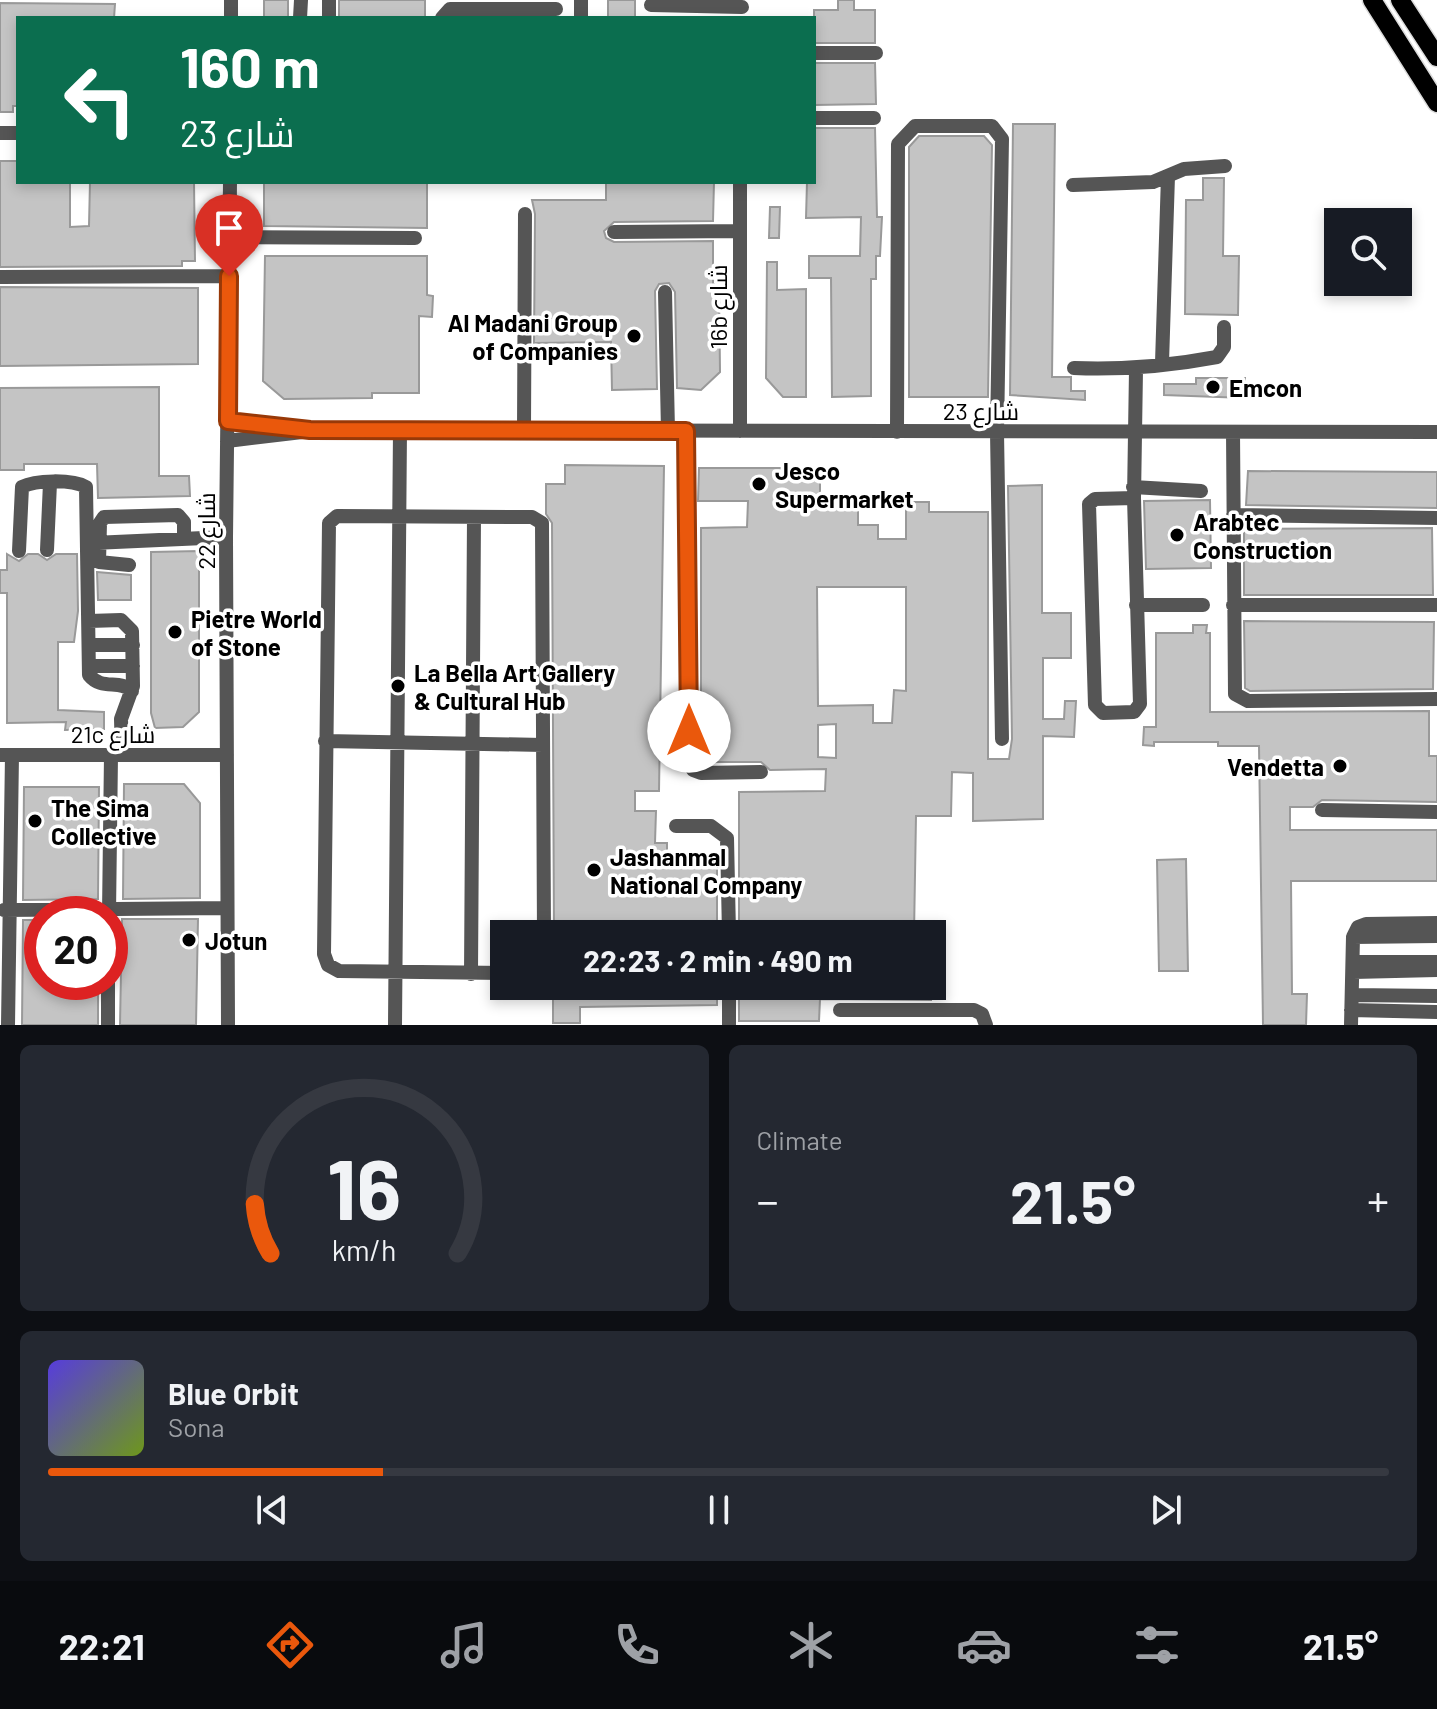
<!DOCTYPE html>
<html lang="en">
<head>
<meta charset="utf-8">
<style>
	body { margin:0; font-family:Barlow,Cairo,sans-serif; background:#242831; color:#f1f3f6; height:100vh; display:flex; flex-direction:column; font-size:30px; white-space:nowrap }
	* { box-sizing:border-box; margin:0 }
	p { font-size:26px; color:#9ea1a6 }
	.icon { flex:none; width:44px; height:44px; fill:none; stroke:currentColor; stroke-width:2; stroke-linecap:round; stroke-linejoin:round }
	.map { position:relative; height:1025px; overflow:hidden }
	.sheet { display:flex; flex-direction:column; gap:20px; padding:20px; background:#0d0f14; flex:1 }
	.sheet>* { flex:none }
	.banner { position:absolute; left:16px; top:16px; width:800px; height:168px; border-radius:0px; box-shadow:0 4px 12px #0003; background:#0b6e4f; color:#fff; overflow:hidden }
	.fabs { position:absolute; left:1324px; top:208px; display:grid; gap:16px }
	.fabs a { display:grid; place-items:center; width:88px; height:88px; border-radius:0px; background:#171b24; box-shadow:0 4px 12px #0003; font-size:40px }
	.speed { position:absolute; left:24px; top:896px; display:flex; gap:16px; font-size:40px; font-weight:700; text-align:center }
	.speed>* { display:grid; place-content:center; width:104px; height:104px; border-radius:50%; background:#171b24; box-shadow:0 4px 12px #0003; line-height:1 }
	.speed .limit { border:12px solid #d22; background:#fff; color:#111 }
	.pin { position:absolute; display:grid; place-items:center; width:68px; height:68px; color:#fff; margin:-82px -34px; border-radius:50% 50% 50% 0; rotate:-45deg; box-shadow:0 0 8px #0007 }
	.pin .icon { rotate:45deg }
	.me { position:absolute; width:88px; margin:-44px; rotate:0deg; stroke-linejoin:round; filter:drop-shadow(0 0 6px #0008) }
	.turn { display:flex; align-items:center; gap:28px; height:168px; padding:0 32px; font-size:36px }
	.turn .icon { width:104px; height:104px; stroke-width:2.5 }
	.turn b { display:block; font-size:56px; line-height:68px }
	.big { font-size:60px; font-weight:700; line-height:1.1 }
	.sheet .card { flex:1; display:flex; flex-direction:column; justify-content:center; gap:12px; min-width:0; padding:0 28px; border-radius:12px; background:#242831 }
	.sheet .dial { align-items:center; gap:0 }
	.dial svg { height:208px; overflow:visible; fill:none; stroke:#363941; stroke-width:7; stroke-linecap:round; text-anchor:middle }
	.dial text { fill:#f1f3f6; stroke:none }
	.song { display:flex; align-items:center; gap:24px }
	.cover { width:96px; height:96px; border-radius:12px; background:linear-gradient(135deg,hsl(250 70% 55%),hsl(80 70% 35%)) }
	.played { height:8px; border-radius:4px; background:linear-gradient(90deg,#ea580c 25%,#363941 25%) }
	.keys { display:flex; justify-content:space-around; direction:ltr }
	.heat { display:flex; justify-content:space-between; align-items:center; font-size:44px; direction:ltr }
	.sheet .tiles { flex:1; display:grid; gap:20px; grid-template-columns:1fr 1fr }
	.card:last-child { grid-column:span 2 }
	.trip { position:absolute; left:490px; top:920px; width:456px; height:80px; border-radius:0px; background:#171b24; box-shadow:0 4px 12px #0003; font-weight:700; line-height:80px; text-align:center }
	.tabs { display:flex; height:128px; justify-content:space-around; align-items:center; background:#090b0e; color:#9ea1a6 }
	.tabs .icon { width:56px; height:56px }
	.tabs .active { color:#ea580c }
	.tabs b { font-size:36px; color:#f1f3f6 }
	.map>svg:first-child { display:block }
	.building { fill:#c4c4c4; stroke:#999; stroke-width:2; fill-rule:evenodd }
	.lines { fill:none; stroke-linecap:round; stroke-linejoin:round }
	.major-casing { stroke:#dbdbdb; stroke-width:21 }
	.minor { stroke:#555; stroke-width:14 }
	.major { stroke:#000; stroke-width:18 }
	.route-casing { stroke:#983908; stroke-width:20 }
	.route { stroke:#ea580c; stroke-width:14 }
	.poi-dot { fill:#000; stroke:#fff; stroke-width:3 }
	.labels { text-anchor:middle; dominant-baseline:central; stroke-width:7; stroke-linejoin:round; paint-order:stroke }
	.street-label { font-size:24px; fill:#000; stroke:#fff }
	.poi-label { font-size:24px; font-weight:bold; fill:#000; stroke:#fff; text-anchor:start }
</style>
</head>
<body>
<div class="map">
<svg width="1437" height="1025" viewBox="0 0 1437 1025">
	<rect width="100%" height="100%" fill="#fff"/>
	<path class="building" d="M 264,0 L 288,0 L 288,18 L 264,18 Z
		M 339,0 L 425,0 L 425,18 L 339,18 Z
		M 608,0 L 635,0 L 635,18 L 608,18 Z
		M 838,0 L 854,0 L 854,10 L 875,10 L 875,43 L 814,43 L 814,10 L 838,10 Z
		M 0,3 L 115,4 L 114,18 L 18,18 L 18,106 L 13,106 L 13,112 L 0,112 Z
		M 814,63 L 875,63 L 876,104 L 814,105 Z
		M 1013,124 L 1055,124 L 1052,377 L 1071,377 L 1071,391 L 1085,391 L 1085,400 L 1010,395 Z
		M 814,128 L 875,128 L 877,217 L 882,217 L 880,256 L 876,256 L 876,279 L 871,279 L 871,396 L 832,397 L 831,278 L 809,278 L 809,256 L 860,256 L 861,217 L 806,218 L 807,182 L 814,182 Z
		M 919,136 L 984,136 L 992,145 L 988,397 L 909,397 L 909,147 Z
		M 0,161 L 18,161 L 18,182 L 70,182 L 70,227 L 89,226 L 90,182 L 194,182 L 195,261 L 182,261 L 182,266 L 0,267 Z
		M 1203,178 L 1224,178 L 1223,256 L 1239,256 L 1238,315 L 1185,314 L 1186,200 L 1203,200 Z
		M 264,182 L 427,182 L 427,228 L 264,226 Z
		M 606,182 L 714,182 L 713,221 L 614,222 L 604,231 L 606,238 L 614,242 L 713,241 L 713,284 L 719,284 L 720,372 L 701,390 L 677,388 L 675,292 L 669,283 L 659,284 L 655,291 L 657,389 L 612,390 L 611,342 L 534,343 L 535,214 L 532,200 L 606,200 Z
		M 770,207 L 780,207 L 779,238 L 769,238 Z
		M 265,256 L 427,256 L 427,295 L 433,296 L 432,317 L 419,316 L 419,393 L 372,393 L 372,398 L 284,399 L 263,381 Z
		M 767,262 L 777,262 L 777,290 L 806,289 L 806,397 L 783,397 L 766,378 Z
		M 0,287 L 198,288 L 198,364 L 0,366 Z
		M 1196,378 L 1245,378 L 1245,398 L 1164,395 L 1164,384 L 1196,384 Z
		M 159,387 L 159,476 L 189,476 L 190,496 L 98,498 L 97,464 L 24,464 L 24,470 L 0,470 L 0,388 Z
		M 565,465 L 664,466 L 659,791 L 635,791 L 635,811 L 656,811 L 655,843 L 667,843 L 667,856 L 717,856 L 717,934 L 554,934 L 552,523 L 546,514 L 546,484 L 565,484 Z
		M 699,468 L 820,468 L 820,496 L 858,496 L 858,525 L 878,525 L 878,539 L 906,539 L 906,502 L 929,502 L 929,512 L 988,512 L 988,759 L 1009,759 L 1012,739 L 1008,486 L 1042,485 L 1042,613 L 1071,613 L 1071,658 L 1043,658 L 1043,719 L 1064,719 L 1065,701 L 1076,701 L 1074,737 L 1043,736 L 1043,819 L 973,821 L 973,773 L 952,772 L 951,816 L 916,816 L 914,934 L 739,934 L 739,792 L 825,791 L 826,769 L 770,770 L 761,762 L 701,762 L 701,528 L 747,527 L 748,501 L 698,501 ZM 817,587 L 906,587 L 906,691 L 894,690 L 892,723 L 873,723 L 873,705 L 818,706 ZM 836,724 L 836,758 L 818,757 L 818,725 Z
		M 1248,471 L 1437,472 L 1437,508 L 1246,505 Z
		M 1210,500 L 1211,568 L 1146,569 L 1144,501 Z
		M 1432,528 L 1433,595 L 1244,595 L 1244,529 Z
		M 199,551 L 199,712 L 183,727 L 155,728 L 151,713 L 151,552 Z
		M 7,554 L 19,561 L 28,554 L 38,554 L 47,560 L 56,554 L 77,554 L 78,611 L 74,642 L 58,642 L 58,710 L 104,712 L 104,729 L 65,730 L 66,722 L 7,723 L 7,593 L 0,593 L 0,570 L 7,570 Z
		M 97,572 L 131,575 L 131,600 L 98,600 Z
		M 1244,621 L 1434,622 L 1433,689 L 1250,691 L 1245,688 Z
		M 1193,625 L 1207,625 L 1206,633 L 1210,633 L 1210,712 L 1429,711 L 1429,756 L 1437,756 L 1437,802 L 1322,800 L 1313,807 L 1290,807 L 1290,830 L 1437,830 L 1437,881 L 1291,881 L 1292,994 L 1307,994 L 1306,1025 L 1263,1025 L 1259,746 L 1218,746 L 1218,742 L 1154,742 L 1154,746 L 1143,745 L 1144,727 L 1156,727 L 1156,633 L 1193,633 Z
		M 124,784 L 184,784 L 200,803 L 200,898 L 123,899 Z
		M 24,787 L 99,787 L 98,899 L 23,900 Z
		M 1186,859 L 1188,971 L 1159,971 L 1157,860 Z
		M 122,919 L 198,919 L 196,1025 L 120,1025 Z
		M 23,920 L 42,920 L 42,982 L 98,982 L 98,1025 L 22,1025 Z
		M 553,986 L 717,986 L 717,1005 L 580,1007 L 580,1023 L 553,1023 Z
		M 739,986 L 931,986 L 931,1000 L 820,999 L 819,1021 L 739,1021 Z"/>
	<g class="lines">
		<defs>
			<path id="major" d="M 1372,0 L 1437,103
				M 1400,0 L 1437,57"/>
		</defs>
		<use href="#major" class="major-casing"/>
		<path class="minor" d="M 231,0 L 231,18
			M 329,0 L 329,18
			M 651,5 L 742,7
			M 300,18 L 301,0
			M 442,18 L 450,9 L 556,9
			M 581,18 L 581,0
			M 814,53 L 876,53
			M 814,118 L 874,118
			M 0,133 L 18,133
			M 1073,185 L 1153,182 L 1184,169 L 1225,166
			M 614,232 L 739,231
			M 230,237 L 415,238
			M 0,277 L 229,276
			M 665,292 L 668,431
			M 1162,363 L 1168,176
			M 1074,368 C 1122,370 1169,366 1217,357 L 1224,347 L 1224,327
			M 228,421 L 310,430 L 1437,432
			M 524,430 L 525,214
			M 686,431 L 689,761 L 693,770 L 701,773 L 761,772
			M 740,431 L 740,182
			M 897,432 L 898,144 L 915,126 L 992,126 L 1002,139 L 997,432 L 1002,739
			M 1233,432 L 1235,694 L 1248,701 L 1437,699
			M 227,441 L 302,432
			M 1133,487 L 1201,491
			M 1134,498 L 1095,499 L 1089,504 L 1095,705 L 1103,713 L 1134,712 L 1140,704 L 1134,498 L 1136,370
			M 1233,515 L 1437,518
			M 93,543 L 226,537
			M 47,550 L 50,483
			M 19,551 L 22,487 C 35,480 72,479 86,487 L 89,675 C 102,691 119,679 132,691
			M 129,565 L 99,562 L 100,523 L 104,517 L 178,515 L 184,522 L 184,539
			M 1136,605 L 1203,605
			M 1233,605 L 1437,605
			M 89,621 L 121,620 L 132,631 L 133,686 L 121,719 L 122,755
			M 89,645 L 133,645
			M 89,666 L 133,666
			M 325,741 L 543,745
			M 0,755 L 227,755
			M 1322,810 L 1437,812
			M 676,826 L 711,826 L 727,838 L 729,934
			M 4,910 L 227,908
			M 109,914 L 111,755
			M 1353,937 L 1437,936
			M 1353,962 L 1437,962
			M 1353,972 L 1437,970
			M 504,973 L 339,971 L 328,965 L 324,954 L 329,523 L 337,516 L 532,517 L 542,523 L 544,934
			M 471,974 L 474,517
			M 729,986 L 729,1025
			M 1352,995 L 1437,996
			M 840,1010 L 974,1010 L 982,1014 L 986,1025
			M 1351,1010 L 1437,1012
			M 8,1025 L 12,755
			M 108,1025 L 108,982
			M 228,1025 L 226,537 L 230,182
			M 395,1025 L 400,430
			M 1351,1025 L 1353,937 L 1358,927 L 1366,924 L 1437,923"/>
		<use href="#major" class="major"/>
	</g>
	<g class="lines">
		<defs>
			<path id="route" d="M 229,276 L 228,421 L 310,430 L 686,431 L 689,731"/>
		</defs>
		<use href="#route" class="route-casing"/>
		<use href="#route" class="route"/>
	</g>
	<g class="poi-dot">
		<circle cx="634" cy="336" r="8"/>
		<circle cx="1213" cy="387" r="8"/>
		<circle cx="759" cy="484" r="8"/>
		<circle cx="1177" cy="535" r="8"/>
		<circle cx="175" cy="632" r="8"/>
		<circle cx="398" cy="686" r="8"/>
		<circle cx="1340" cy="766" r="8"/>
		<circle cx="35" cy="821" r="8"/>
		<circle cx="594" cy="870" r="8"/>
		<circle cx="189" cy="940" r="8"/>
	</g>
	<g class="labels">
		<g class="street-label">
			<text transform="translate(717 307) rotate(-90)">16b شارع</text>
			<text x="981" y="410">شارع 23</text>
			<text transform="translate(205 531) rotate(-90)">شارع 22</text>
			<text x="113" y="733">21c شارع</text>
		</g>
		<g class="poi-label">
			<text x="618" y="322" text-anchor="end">Al Madani Group<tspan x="618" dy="28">of Companies</tspan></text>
			<text x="1229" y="387">Emcon</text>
			<text x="775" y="470">Jesco<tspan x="775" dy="28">Supermarket</tspan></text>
			<text x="1193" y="521">Arabtec<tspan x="1193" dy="28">Construction</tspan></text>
			<text x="191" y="618">Pietre World<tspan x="191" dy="28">of Stone</tspan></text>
			<text x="414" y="672">La Bella Art Gallery<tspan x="414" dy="28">&amp; Cultural Hub</tspan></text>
			<text x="1324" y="766" text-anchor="end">Vendetta</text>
			<text x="51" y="807">The Sima<tspan x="51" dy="28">Collective</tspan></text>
			<text x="610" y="856">Jashanmal<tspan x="610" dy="28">National Company</tspan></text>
			<text x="205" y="940">Jotun</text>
		</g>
	</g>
</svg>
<div class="fabs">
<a><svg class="icon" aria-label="search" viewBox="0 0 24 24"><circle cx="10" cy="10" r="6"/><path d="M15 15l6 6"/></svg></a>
</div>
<div class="speed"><div class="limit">20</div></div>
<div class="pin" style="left:229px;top:276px;background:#d93025"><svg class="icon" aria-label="arrive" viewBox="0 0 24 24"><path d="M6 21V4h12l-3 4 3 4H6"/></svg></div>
<svg class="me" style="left:689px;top:731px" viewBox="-20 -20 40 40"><circle r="19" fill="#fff"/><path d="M0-13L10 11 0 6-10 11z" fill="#ea580c"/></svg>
<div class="trip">22:23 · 2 min · 490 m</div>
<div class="banner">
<div class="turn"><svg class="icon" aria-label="left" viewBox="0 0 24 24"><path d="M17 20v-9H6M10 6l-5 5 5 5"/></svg><div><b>160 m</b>شارع 23</div></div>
</div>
</div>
<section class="sheet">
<div class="tiles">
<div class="card dial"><svg viewBox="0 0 100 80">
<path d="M14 69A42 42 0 1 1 86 69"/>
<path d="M14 69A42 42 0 0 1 8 50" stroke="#ea580c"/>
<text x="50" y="56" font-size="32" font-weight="700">16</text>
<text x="50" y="72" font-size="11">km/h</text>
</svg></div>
<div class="card"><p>Climate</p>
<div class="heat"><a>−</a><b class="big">21.5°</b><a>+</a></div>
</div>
<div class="card">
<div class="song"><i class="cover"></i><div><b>Blue Orbit</b><p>Sona</p></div></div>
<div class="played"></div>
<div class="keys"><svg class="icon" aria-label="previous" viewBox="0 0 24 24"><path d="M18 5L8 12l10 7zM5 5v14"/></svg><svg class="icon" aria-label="pause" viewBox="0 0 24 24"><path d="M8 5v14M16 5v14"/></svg><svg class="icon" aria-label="next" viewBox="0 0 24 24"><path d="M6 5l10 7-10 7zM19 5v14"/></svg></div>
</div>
</div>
</section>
<nav class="tabs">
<b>22:21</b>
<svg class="icon active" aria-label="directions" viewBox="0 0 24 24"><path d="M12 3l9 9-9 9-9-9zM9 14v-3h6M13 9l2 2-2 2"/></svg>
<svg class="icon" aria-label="music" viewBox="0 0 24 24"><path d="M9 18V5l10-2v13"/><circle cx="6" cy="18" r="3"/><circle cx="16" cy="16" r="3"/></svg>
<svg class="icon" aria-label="phone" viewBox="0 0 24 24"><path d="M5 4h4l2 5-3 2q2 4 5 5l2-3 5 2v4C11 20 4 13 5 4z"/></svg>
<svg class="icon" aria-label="climate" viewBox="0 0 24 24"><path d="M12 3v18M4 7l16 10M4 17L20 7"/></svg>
<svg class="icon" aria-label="car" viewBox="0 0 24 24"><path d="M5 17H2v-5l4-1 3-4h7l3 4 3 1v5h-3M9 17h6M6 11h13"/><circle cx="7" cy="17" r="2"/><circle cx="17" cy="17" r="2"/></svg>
<svg class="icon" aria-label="filters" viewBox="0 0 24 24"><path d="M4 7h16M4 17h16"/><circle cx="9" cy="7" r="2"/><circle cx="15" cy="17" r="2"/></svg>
<b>21.5°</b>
</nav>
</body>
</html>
